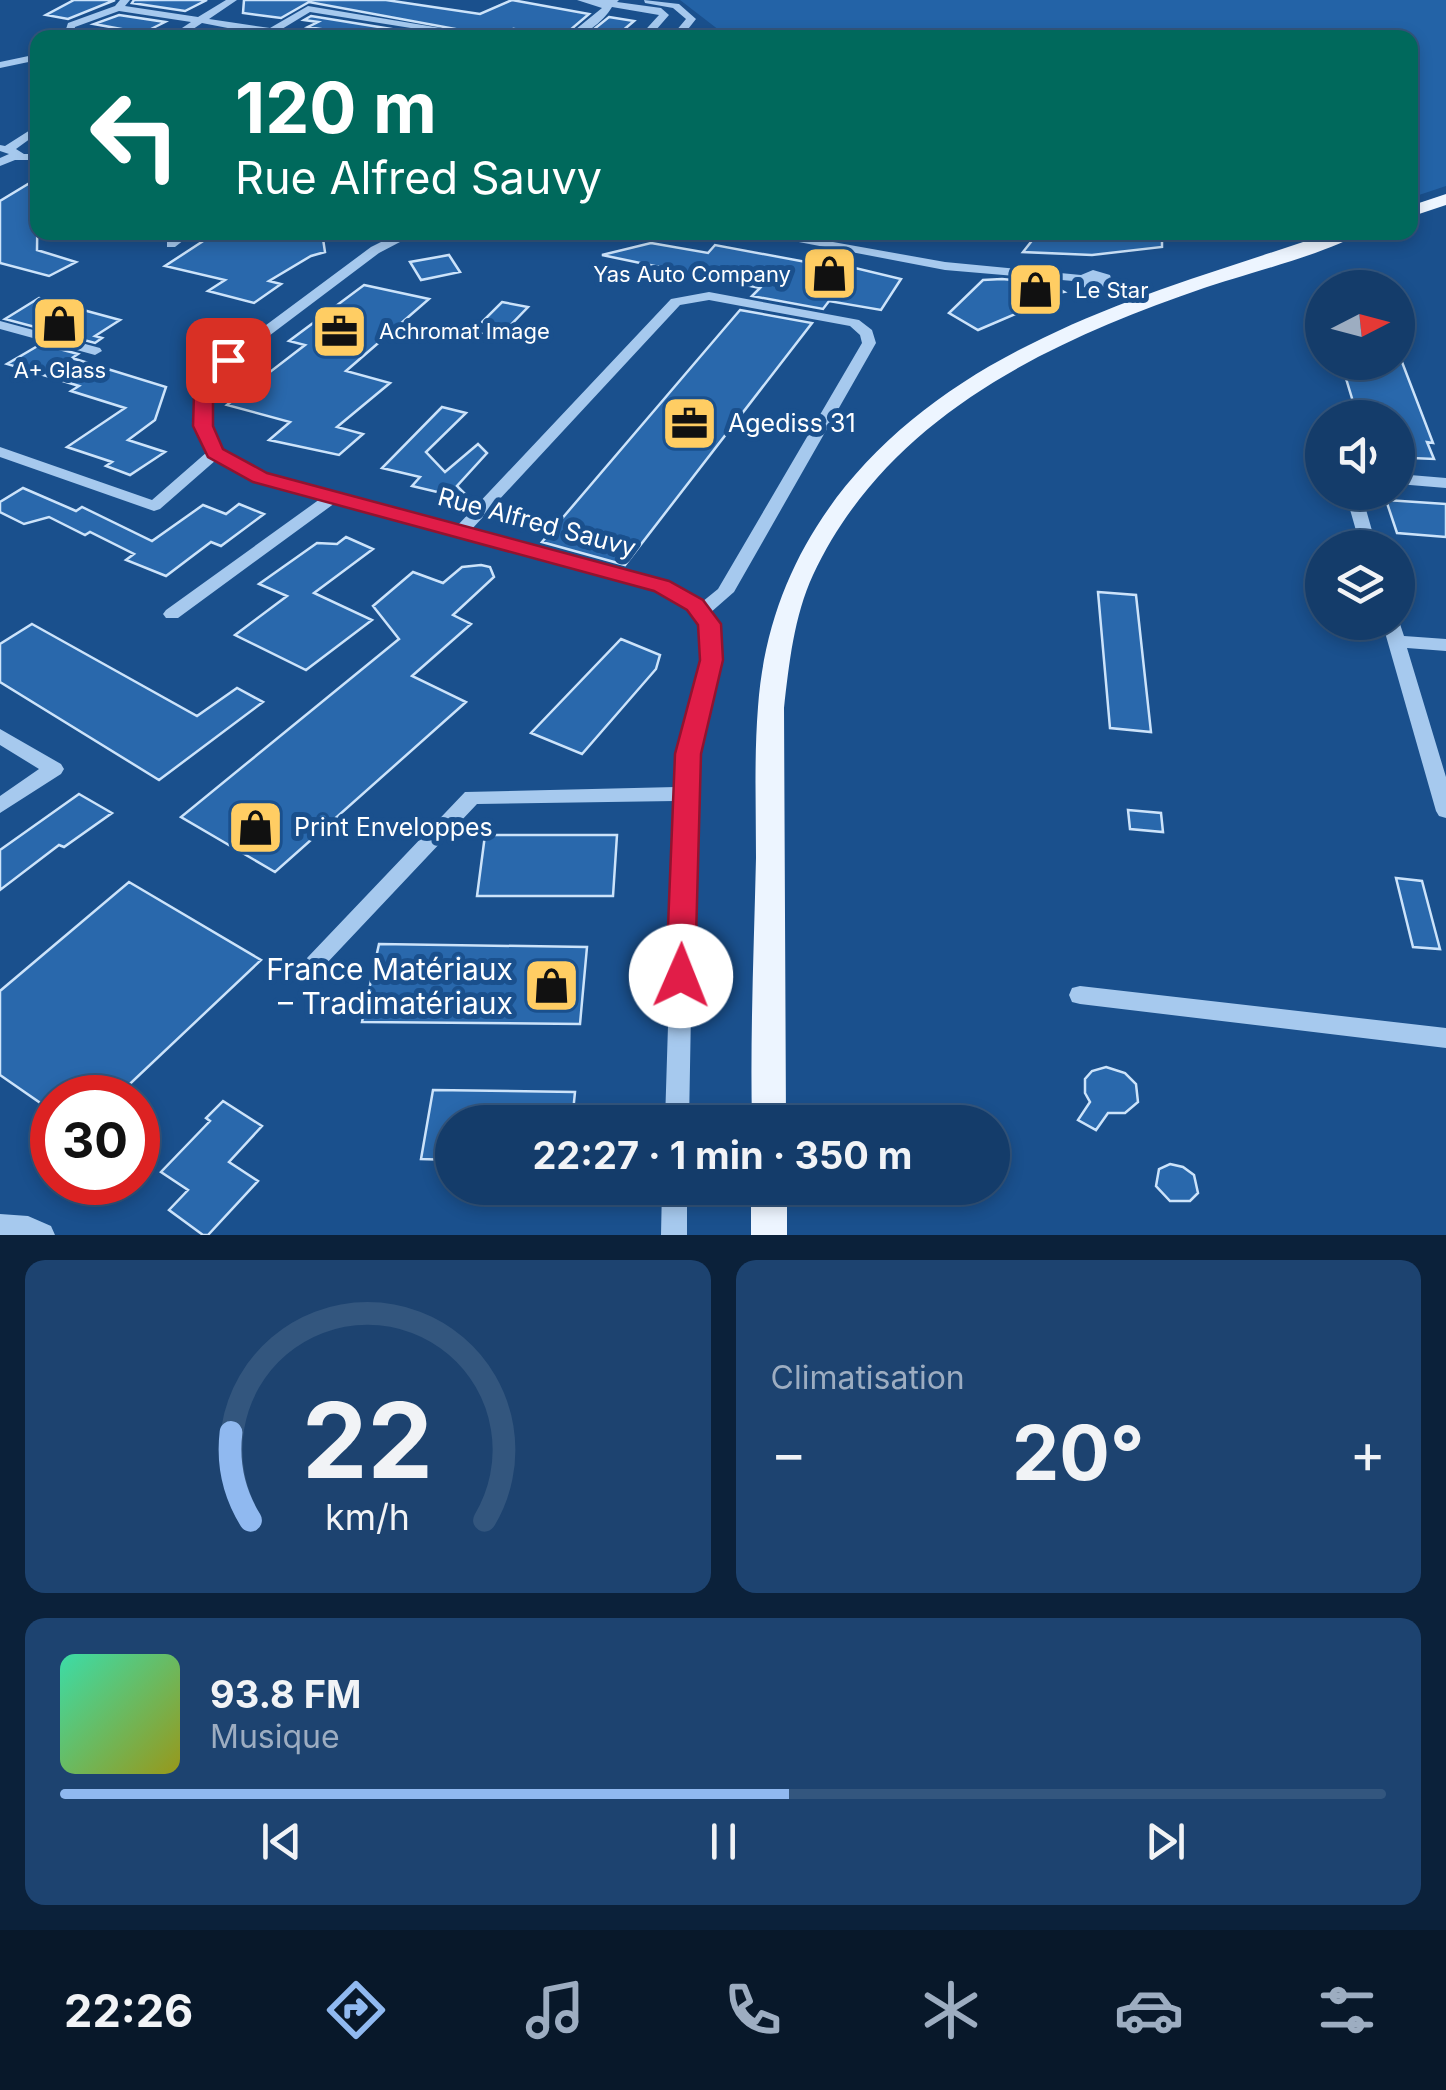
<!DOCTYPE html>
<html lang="fr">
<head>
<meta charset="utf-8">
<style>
	body { margin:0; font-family:Inter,sans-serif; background:#1d4370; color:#f1f3f6; height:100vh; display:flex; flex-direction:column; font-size:38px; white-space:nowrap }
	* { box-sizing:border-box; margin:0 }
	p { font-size:32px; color:#9dadc1 }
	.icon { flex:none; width:55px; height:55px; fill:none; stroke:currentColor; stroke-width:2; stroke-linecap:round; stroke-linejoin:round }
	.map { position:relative; height:1235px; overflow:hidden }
	.side { display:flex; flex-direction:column; gap:25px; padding:25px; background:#0b213a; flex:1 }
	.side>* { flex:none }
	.banner { position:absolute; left:30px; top:30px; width:1388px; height:210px; border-radius:20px; box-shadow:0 5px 15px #0003,0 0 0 2px #33567e; background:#00695c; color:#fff; overflow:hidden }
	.needle { width:65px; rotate:84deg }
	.controls { position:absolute; left:1305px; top:270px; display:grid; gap:20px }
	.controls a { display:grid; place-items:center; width:110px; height:110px; border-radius:50%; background:#143c6a; box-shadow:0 5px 15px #0003,0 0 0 2px #33567e; font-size:50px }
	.speed { position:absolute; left:30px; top:1075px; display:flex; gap:20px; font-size:50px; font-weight:700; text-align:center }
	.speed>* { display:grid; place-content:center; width:130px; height:130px; border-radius:50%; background:#143c6a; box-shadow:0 5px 15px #0003,0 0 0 2px #33567e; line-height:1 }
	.speed .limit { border:15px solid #d22; background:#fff; color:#111 }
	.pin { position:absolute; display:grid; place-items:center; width:85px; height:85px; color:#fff; margin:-42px; border-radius:20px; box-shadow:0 5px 15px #0006 }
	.me { position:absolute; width:110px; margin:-55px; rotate:1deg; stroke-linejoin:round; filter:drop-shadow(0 0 8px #0008) }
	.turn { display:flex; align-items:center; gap:35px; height:210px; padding:0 40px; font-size:45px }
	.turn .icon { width:130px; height:130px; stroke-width:2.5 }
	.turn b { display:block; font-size:70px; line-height:85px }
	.big { font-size:75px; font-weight:700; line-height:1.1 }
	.side .widget { flex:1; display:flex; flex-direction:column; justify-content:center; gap:15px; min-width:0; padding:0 35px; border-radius:20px; background:#1d4370 }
	.side .dial { align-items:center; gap:0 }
	.dial svg { height:260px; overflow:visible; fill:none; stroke:#33567e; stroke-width:7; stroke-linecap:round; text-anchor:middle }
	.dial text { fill:#f1f3f6; stroke:none }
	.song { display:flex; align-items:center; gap:30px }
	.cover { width:120px; height:120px; border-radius:15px; background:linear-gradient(135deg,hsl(160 70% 55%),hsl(60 70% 35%)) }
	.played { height:10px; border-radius:5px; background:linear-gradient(90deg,#90b9f0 55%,#33567e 55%) }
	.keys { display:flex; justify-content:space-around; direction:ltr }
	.heat { display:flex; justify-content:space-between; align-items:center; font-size:55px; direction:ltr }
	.side .tiles { flex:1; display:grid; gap:25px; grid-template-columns:1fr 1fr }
	.widget:last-child { grid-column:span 2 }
	.trip { position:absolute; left:435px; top:1105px; width:575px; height:100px; border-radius:50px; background:#143c6a; box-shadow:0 5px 15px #0003,0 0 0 2px #33567e; font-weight:700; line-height:100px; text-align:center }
	.tab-bar { display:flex; height:160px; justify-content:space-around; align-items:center; background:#08182a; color:#9dadc1 }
	.tab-bar .icon { width:70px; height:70px }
	.tab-bar .current { color:#90b9f0 }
	.tab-bar b { font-size:45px; color:#f1f3f6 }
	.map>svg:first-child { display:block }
	.green { fill:#2363a7 }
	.building { fill:#2968ac; stroke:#cce3fa; stroke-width:2.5 }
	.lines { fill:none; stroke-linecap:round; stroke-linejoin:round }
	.minor { fill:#a6c9ee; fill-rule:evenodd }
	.major { fill:#edf5ff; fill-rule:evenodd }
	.route { fill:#e11d48; stroke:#92132f; stroke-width:2.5 }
	.labels { text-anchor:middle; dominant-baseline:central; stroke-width:10; stroke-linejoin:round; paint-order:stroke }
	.far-poi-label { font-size:22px; fill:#fff; stroke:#1a508d; text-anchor:start }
	.poi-label { font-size:25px; fill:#fff; stroke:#1a508d; text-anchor:start }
	.street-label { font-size:25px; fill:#fff; stroke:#1a508d }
	.near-poi-label { font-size:30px; fill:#fff; stroke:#1a508d; text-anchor:end }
</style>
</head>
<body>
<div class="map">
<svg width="1446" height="1235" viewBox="0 0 1446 1235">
	<rect width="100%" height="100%" fill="#1a508d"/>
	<path class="green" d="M 680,0 L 1446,0 L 1446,186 L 1410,198 L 1410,38 L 728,37 Z"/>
	<path class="building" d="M 74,0 L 115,0 L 68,19 L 46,15 Z
		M 134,0 L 207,0 L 185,11 L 132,3 Z
		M 244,0 L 386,0 L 480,14 L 512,0 L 589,14 L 562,37 L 514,29 L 514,38 L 504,38 L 309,2 L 281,18 L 243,13 Z
		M 119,15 L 165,22 L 143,33 L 94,24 Z
		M 311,16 L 447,38 L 377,38 L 308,27 L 318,22 L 304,20 Z
		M 609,17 L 634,21 L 614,38 L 583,38 Z
		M 38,178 L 37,250 L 76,262 L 49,276 L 0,263 L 0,201 Z
		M 217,232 L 322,232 L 325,252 L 311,256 L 269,281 L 281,284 L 254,303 L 208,291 L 225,280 L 165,266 Z
		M 1112,232 L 1162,232 L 1162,247 L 1092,255 L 1023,252 L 1038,233 L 1086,240 Z
		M 651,243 L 708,253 L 715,245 L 806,262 L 822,260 L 901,279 L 881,310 L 829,301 L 823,309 L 752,296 L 760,288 L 602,255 Z
		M 449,255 L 460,272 L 421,280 L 410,262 Z
		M 1002,279 L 1048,283 L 1064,292 L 1043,296 L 1043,302 L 978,330 L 949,313 L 983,280 Z
		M 364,285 L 429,299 L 346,371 L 390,383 L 337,427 L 363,434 L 339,455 L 269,440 L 290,422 L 227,405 L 305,345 L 289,341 Z
		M 39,298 L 120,320 L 95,336 L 102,338 L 95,343 L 5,319 Z
		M 502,302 L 528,307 L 499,337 L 472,332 Z
		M 740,310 L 812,323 L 625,565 L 542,542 Z
		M 41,344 L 78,354 L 72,358 L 166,387 L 155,420 L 128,440 L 165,452 L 130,475 L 106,466 L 112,462 L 67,447 L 125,408 L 71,391 L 79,386 L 7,364 Z
		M 1341,362 L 1402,362 L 1433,443 L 1427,442 L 1434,459 L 1412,458 L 1406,441 L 1398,440 L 1398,418 L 1358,418 Z
		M 442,407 L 466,413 L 426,452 L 445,472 L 478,444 L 487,453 L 457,486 L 471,500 L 412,486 L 420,477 L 382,468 Z
		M 23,488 L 76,511 L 82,507 L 152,541 L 203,505 L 226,514 L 239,504 L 264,514 L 221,546 L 211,542 L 166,576 L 126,560 L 134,554 L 90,532 L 85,535 L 49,517 L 24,524 L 0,512 L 0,502 Z
		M 1386,500 L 1446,504 L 1446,537 L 1397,533 Z
		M 346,537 L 373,549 L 314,593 L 372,620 L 306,670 L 235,635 L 287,596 L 259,584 L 317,543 L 337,544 Z
		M 481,565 L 490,567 L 494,577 L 453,615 L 471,624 L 412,676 L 466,702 L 275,872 L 181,817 L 399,639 L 373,606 L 413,572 L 443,583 L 462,567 Z
		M 1098,592 L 1136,595 L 1151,732 L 1110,728 Z
		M 32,624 L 197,716 L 237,688 L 263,702 L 159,780 L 0,682 L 0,644 Z
		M 621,639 L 660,655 L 656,669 L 582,754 L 531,733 Z
		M 79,794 L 112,813 L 64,847 L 59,845 L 0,890 L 0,850 Z
		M 1128,810 L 1161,813 L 1163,832 L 1130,829 Z
		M 485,835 L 617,835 L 613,896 L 477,896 Z
		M 1396,878 L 1422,881 L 1440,949 L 1413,947 Z
		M 129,882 L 261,960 L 115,1098 L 52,1098 L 52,1111 L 0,1075 L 0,991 Z
		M 379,944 L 587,947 L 580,1024 L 362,1022 Z
		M 1106,1067 L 1125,1073 L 1136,1084 L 1138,1102 L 1125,1113 L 1108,1113 L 1096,1130 L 1078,1120 L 1090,1102 L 1085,1093 L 1085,1079 L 1092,1071 Z
		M 433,1090 L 575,1092 L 572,1122 L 452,1122 L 452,1160 L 421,1159 Z
		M 223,1101 L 262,1126 L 229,1162 L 258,1181 L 208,1235 L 203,1235 L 169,1210 L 188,1190 L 161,1172 L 210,1121 L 206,1118 Z
		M 1170,1164 L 1183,1167 L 1194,1175 L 1198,1193 L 1190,1201 L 1170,1201 L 1156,1186 L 1159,1169 Z"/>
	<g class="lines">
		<path class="minor" d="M 120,0 L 130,0 L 125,6 L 198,17 L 226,0 L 237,0 L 209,19 L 270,28 L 308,6 L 501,38 L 474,38 L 310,12 L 277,32 L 279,38 L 202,23 L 180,38 L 167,38 L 191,22 L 119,11 L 75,27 L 73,38 L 63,38 L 68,23 L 115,6 Z
			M 577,0 L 619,0 L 617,2 L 661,8 L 669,15 L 649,38 L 638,38 L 659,15 L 612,7 C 603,22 583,38 565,38 L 602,8 Z
			M 644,0 L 679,4 L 696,19 L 681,38 L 670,38 L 686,19 L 673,8 L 645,3 Z
			M 38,54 L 38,60 L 0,68 L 0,62 Z
			M 38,125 L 38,133 L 16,149 L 24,154 L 38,154 L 38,160 L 15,160 L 0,166 L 0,158 L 9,154 L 0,151 L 0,145 L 5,146 Z
			M 179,232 L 194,232 L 175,247 L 167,247 L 167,241 Z
			M 380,232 L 398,235 L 436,232 L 400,242 L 379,253 L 233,363 L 211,395 L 210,426 L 221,450 L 266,475 L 457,526 L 671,299 L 709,292 L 859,320 L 872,330 L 876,343 L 734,592 L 710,613 C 736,648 704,714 698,754 C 696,767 696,781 695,794 L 689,1122 L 665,1122 L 675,801 L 477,804 L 326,964 L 318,967 L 310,964 L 307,958 L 465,792 L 676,787 L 678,754 L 702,660 L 700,625 L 689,609 L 655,590 L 335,503 L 178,618 L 166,618 L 163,614 L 166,610 L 320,499 L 254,481 L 216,460 L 160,509 L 154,511 L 0,457 L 0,447 L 152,500 L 207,452 L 196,426 L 197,395 L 223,357 L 371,247 L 387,239 ZM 709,300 L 850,326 L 860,335 L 862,343 L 718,589 L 702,602 L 667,582 L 471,530 L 680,305 Z
			M 747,232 L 777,232 L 945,262 L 1081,275 L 1093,270 L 1110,275 L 1113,284 L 1091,291 L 1073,281 L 945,270 Z
			M 0,321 L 100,348 L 102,351 L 95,355 L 0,329 Z
			M 1398,474 L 1446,478 L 1446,488 L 1398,484 Z
			M 1345,492 L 1361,492 L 1377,548 L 1361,548 Z
			M 1398,618 L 1404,636 L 1446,639 L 1446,651 L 1407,648 L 1446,777 L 1446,818 L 1439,816 L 1436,811 L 1382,622 L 1398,622 Z
			M 0,729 L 61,764 L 64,769 L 61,774 L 0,813 L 0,796 L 39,769 L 0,745 Z
			M 1080,986 L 1446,1028 L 1446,1048 L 1080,1004 L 1072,1002 L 1069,995 L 1072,988 Z
			M 662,1188 L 687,1188 L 687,1235 L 661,1235 Z
			M 0,1214 L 28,1216 L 51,1226 L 55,1235 L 0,1235 Z"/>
		<path class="major" d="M 1446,194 L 1446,205 L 1410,217 L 1410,206 Z
			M 1333,232 L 1361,232 C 1336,251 1239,276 1204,288 C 1047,342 887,417 813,575 C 794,616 789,664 784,708 L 786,1122 L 752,1122 C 750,1035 754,946 756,858 C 756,808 754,757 758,707 C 770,537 882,418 1029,345 C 1125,296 1231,267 1333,232 Z
			M 751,1188 L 787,1188 L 787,1235 L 751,1235 Z"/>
	</g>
	<path class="route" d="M 228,355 L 237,360 L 213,395 L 213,426 L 223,449 L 267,473 L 669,581 L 703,600 L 721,624 L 723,660 L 701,754 L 695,976 L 691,985 L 681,988 L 671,985 L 666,976 L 675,754 L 700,660 L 698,625 L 687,610 L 654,591 L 253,482 L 208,457 L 193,426 L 194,394 L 222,357 Z"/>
	<defs>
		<symbol id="shop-square" viewBox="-11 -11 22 22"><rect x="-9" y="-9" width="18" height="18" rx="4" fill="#ffcd63" stroke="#1a508d"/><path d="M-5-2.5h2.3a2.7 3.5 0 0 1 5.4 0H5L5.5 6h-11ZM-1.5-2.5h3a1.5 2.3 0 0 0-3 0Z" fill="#111"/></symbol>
		<symbol id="office-square" viewBox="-11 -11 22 22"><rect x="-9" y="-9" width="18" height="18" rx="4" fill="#ffcd63" stroke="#1a508d"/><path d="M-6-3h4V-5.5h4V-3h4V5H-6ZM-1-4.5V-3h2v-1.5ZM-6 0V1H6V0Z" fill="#111"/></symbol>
	</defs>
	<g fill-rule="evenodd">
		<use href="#shop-square" x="798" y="242" width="63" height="63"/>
		<use href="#shop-square" x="1004" y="258" width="63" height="63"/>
		<use href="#shop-square" x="28" y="292" width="63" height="63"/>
		<use href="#office-square" x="308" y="300" width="63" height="63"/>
		<use href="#office-square" x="658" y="392" width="63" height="63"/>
		<use href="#shop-square" x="224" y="796" width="63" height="63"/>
		<use href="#shop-square" x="520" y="954" width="63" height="63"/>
	</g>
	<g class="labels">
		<g class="far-poi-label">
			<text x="791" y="274" text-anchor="end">Yas Auto Company</text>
			<text x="1075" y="290">Le Star</text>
			<text x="379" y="331">Achromat Image</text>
			<text x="60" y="370" text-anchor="middle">A+ Glass</text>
		</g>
		<g class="poi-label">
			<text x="728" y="423">Agediss 31</text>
			<text x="294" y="827">Print Enveloppes</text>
		</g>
		<g class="street-label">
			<text transform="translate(537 522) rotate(15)">Rue Alfred Sauvy</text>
		</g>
		<g class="near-poi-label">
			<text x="513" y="969">France Matériaux<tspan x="513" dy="34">– Tradimatériaux</tspan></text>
		</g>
	</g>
</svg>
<div class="controls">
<a><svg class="needle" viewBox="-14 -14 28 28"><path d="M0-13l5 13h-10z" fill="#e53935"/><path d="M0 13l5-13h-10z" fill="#9dadc1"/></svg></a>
<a><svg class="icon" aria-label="sound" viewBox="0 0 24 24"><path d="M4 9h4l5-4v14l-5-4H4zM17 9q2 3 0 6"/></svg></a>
<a><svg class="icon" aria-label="layers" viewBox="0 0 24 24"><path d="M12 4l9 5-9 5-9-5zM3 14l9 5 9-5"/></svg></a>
</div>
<div class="speed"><div class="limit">30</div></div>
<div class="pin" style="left:228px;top:360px;background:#d93025"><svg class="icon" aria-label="arrive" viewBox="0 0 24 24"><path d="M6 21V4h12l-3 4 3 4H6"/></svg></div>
<svg class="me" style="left:681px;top:976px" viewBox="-20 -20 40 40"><circle r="19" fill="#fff"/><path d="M0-13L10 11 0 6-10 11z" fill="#e11d48"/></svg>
<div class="trip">22:27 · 1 min · 350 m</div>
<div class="banner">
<div class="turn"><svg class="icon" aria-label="left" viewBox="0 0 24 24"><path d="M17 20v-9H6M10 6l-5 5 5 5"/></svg><div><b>120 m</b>Rue Alfred Sauvy</div></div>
</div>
</div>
<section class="side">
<div class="tiles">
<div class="widget dial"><svg viewBox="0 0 100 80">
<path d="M14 69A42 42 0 1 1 86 69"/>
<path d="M14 69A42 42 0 0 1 8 42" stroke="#90b9f0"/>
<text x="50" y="56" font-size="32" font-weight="700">22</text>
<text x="50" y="72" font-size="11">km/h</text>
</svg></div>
<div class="widget"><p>Climatisation</p>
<div class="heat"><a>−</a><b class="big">20°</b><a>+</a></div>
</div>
<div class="widget">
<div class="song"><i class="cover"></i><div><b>93.8 FM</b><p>Musique</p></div></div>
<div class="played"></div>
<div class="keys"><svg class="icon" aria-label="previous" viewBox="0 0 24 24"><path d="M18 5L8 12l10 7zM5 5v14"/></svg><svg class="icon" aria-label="pause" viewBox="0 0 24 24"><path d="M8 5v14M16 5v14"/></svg><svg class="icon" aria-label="next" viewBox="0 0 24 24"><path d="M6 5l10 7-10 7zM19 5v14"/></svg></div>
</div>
</div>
</section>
<nav class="tab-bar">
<b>22:26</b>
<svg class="icon current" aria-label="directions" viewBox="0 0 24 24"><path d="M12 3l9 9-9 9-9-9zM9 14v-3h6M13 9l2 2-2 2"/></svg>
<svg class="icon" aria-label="music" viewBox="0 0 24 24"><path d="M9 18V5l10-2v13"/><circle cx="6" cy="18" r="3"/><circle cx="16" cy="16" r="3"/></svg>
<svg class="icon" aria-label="phone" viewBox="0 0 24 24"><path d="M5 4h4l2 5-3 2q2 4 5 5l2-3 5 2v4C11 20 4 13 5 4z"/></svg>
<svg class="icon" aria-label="climate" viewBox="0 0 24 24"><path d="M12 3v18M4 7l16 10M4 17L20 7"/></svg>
<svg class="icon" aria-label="car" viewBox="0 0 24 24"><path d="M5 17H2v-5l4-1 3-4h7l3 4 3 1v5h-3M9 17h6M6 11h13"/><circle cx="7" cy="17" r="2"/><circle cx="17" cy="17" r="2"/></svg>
<svg class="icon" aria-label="filters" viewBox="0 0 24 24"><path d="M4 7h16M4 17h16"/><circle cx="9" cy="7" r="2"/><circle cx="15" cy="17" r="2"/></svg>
</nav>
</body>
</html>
